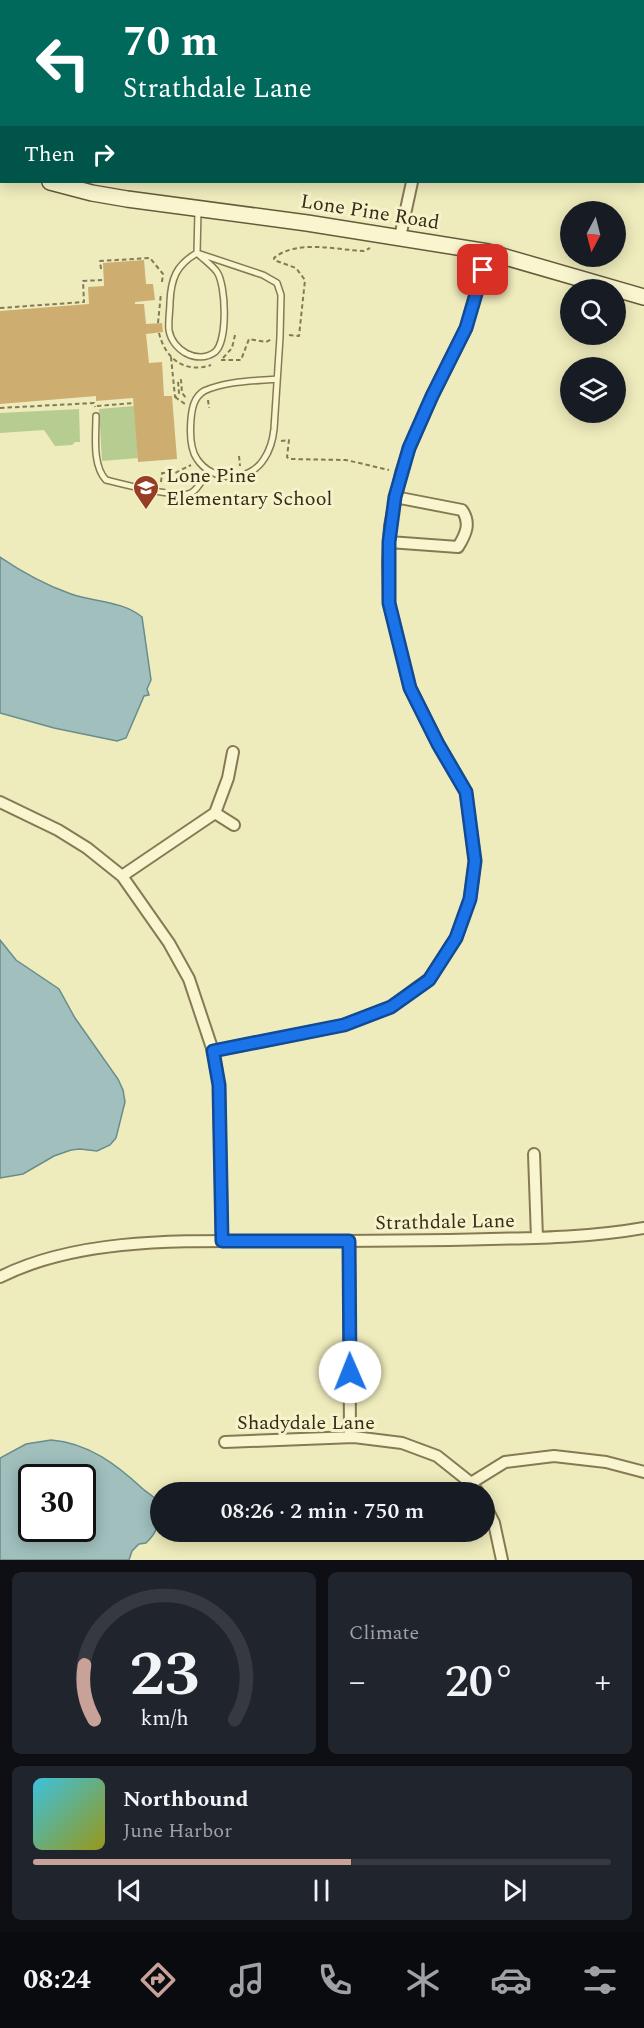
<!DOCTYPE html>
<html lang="en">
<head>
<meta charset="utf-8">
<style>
	body { margin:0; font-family:Spectral,serif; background:#20242c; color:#f1f3f6; height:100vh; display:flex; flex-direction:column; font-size:22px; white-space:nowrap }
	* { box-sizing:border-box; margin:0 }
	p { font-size:20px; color:#9ea1a6 }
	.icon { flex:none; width:33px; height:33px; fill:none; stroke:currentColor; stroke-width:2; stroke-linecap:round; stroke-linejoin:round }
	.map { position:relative; height:1560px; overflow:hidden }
	.details { display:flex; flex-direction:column; gap:12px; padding:12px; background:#0d0f14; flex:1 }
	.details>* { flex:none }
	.hud { position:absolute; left:0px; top:0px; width:645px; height:183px; box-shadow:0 3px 15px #0003; background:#00695c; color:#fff; overflow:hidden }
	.needle { width:39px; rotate:187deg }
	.tools { position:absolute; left:560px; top:201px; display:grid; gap:12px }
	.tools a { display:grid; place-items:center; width:66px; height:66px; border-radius:50%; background:#171b24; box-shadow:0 3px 15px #0003; font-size:30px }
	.speed { position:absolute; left:18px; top:1464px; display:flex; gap:12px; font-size:30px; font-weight:700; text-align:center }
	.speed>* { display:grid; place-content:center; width:78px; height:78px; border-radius:50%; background:#171b24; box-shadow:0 3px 15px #0003; line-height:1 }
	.speed .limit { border:3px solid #111; border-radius:9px; background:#fff; color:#111 }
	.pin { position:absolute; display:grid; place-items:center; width:51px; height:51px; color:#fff; margin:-26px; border-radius:12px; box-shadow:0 3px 9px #0006 }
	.me { position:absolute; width:66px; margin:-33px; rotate:359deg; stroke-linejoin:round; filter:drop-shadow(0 0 4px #0008) }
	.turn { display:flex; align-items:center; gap:21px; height:126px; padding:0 24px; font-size:27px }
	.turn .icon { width:78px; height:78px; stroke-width:2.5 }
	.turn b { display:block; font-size:42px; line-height:51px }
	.then { display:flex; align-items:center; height:57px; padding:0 24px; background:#0003; gap:12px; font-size:22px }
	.big { font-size:45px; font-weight:600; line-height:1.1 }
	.details .tile { flex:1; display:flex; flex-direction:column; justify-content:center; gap:9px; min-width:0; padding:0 21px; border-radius:9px; background:#20242c }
	.details .dial { align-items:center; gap:0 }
	.dial svg { height:156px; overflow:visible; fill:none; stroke:#363941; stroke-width:7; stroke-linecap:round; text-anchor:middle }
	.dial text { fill:#f1f3f6; stroke:none }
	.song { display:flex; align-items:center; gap:18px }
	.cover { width:72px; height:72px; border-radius:9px; background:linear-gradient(135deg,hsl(190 70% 55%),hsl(60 70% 35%)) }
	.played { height:6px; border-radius:3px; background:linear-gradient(90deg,#c8a198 55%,#363941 55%) }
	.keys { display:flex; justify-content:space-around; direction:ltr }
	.heat { display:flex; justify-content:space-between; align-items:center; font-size:33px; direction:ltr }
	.details .tiles { flex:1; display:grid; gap:12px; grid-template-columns:1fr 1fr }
	.tile:last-child { grid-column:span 2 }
	.trip { position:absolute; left:150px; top:1482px; width:345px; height:60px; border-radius:30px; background:#171b24; box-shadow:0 3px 15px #0003; font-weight:600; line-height:60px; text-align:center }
	.dock { display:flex; height:96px; justify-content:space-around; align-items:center; background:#090b0e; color:#9ea1a6 }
	.dock .icon { width:42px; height:42px }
	.dock .on { color:#c8a198 }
	.dock b { font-size:27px; color:#f1f3f6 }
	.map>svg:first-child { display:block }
	.green { fill:#b7cc90 }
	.water { fill:#a0bfbd; stroke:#688d8c; stroke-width:1.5; fill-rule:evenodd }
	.building { fill:#cead70 }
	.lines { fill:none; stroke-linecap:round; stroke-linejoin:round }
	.lane-casing { stroke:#867a55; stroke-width:8 }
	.street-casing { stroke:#867a55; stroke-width:14 }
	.secondary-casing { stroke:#675b39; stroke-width:18 }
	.path { stroke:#867a55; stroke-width:2; stroke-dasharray:4.5 3; stroke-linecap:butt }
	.lane { stroke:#f9f6cf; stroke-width:5 }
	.street { stroke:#f9f6cf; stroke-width:10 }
	.secondary { stroke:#f9f6cf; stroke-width:15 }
	.route-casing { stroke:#114b97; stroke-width:15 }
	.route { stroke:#1a73e8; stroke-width:10 }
	.labels { text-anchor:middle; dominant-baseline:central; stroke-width:6; stroke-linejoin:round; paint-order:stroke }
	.street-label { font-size:20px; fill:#352d1a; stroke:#f6f3cb }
	.poi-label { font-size:20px; fill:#352d1a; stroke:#f6f3cb; text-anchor:start }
</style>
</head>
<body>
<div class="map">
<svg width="644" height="1560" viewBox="0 0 644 1560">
	<rect width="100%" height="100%" fill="#eeebbc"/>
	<path class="green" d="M 134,406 L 138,458 L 102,461 L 99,409 Z
		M 79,409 L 80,442 L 75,442 L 72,445 L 55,446 L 44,430 L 0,433 L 0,413 Z"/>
	<path class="water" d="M 0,557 C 22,572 46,585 71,594 C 94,602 123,601 142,617 L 151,680 L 147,689 L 149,695 L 144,696 L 126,738 L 117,741 L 54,728 L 0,713 Z
		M 0,940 L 16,960 L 59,989 L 75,1018 L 118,1079 L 123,1090 L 125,1102 L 116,1138 L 110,1145 L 97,1151 L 80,1149 L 71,1150 L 54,1156 L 23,1174 L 0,1178 Z
		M 51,1440 C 89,1443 117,1465 143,1489 C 147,1493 154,1496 157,1501 C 166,1515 156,1534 146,1543 L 139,1544 L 132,1551 L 129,1560 L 0,1560 L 0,1458 L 26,1444 ZM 32,1478 L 82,1478 L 82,1528 L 32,1528 Z"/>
	<path class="building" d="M 144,260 L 146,284 L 153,284 L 155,300 L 135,302 L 135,304 L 144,304 L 146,324 L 162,323 L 163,332 L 146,334 L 149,363 L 162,362 L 164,396 L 172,396 L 177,459 L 138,462 L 133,398 L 96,401 L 96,396 L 0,404 L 0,311 L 89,304 L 88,287 L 104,286 L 103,263 Z"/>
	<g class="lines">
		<defs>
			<path id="lane" d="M 198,211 L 197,253 C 203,259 212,265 217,272 C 226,285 228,341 215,352 C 197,365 172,350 169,330 C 168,321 170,311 170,302 C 171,279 176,265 197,253 L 263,275 L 277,283 L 281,295 L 280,337 L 274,429 C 273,439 270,450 264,459 C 249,483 212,482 197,459 C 190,449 190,431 191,419 C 192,408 194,397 204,391 C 226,381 253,381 277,379
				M 96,416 C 96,436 92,465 106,480 C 122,484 179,499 191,493 C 199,489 203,478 208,471"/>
			<path id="street" d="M 175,0 L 176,2
				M 644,143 L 644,144
				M 400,237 L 412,182
				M 389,542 L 458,547 C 466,534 471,523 462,510 L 395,497
				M 0,802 L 58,830 L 87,848 L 122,876 L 169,943 L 189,979 L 213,1051 L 219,1085 L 222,1241
				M 215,813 L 234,825
				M 122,876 L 215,813 L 228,778 L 233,752
				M 213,1051 L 344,1025 L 391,1007 L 429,979 L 456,938 L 470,899 L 475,861 L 466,792 L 438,744 L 410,688 L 389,603 L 388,562 L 390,526 L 401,473 L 409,449 L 432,396 L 466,328 L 488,252
				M 534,1154 L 537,1238
				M 349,1241 L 350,1437
				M 0,1277 C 80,1237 184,1241 272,1241 C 345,1241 417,1241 490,1239 C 541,1238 594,1237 644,1228
				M 225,1442 L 354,1437 L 402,1443 L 437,1456 L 471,1483 L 478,1492
				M 471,1483 L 505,1462 L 554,1456 L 606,1462 L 644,1472
				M 484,1503 L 494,1523 L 502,1560"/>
			<path id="secondary" d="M 0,158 L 2,159
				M 50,182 L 92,193 L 127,199 L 307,223 L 488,252 L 644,297"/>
		</defs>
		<use href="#lane" class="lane-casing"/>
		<use href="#street" class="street-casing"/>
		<use href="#secondary" class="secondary-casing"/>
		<path class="path" d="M 101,269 L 100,261 L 150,258 L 163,274 L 162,282
			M 0,308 L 84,302 L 83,281 L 102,280
			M 158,323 L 161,293
			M 159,333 C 165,358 184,374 211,365
			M 289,335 L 299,336 L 305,280 L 296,268 L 274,260 L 274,258 C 297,239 336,250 364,251 L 370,248
			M 171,357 L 175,397 L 179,393 L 178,381 L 181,380 L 182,393 L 186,398
			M 223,358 L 232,348 L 235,335
			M 221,360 L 241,360 L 249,339 L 266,342 L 272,339
			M 175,397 L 185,404
			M 208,400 L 209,408
			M 97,406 L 133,403
			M 0,408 L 94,403 L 95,407
			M 281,441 L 289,440 L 287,457 L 289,459 L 346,460 L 389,470
			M 239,456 L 240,466
			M 161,482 L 162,473 L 175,473 L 191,465"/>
		<use href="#lane" class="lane"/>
		<use href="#street" class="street"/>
		<use href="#secondary" class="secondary"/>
	</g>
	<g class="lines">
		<defs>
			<path id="route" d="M 350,1372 L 349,1241 L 222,1241 L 219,1085 L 213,1051 L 344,1025 L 391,1007 L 429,980 L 456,938 L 470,899 L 475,861 L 466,792 L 438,744 L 410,688 L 389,603 L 389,542 L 395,497 L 409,448 L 432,396 L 466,328 L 483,270"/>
		</defs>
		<use href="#route" class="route-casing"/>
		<use href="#route" class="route"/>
	</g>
	<defs>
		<symbol id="school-pin" viewBox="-11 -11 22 30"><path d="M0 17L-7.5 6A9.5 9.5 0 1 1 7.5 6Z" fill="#963d24" stroke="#f6f3cb"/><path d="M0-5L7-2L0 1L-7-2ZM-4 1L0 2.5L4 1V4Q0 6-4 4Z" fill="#fff"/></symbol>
	</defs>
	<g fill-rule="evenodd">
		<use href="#school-pin" x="131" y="473" width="30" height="40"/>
	</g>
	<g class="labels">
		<g class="street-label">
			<text transform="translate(370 212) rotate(9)">Lone Pine Road</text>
			<text transform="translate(445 1222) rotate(-1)">Strathdale Lane</text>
			<text x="306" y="1423">Shadydale Lane</text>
		</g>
		<g class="poi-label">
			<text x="166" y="476">Lone Pine<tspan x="166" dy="23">Elementary School</tspan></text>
		</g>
	</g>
</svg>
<div class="tools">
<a><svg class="needle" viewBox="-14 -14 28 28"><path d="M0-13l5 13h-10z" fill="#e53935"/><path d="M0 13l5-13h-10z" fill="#9ea1a6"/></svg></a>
<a><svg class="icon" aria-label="search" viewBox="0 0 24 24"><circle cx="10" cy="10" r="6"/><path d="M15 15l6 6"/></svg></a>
<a><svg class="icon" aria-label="layers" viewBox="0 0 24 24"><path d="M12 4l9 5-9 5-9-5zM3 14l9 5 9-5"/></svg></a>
</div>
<div class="speed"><div class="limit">30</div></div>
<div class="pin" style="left:483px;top:270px;background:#d93025"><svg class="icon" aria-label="arrive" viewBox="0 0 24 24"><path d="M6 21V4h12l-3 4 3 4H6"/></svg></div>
<svg class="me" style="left:350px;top:1372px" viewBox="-20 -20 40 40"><circle r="19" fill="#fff"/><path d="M0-13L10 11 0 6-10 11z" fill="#1a73e8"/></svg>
<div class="trip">08:26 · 2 min · 750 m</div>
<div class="hud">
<div class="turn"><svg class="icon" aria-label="left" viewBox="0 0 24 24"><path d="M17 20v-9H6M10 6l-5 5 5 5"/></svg><div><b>70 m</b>Strathdale Lane</div></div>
<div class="then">Then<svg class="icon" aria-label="right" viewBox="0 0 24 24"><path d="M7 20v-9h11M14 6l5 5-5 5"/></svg></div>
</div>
</div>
<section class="details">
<div class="tiles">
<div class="tile dial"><svg viewBox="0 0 100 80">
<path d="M14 69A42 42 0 1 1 86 69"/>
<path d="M14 69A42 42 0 0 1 9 41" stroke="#c8a198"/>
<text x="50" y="56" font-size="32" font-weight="700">23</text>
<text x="50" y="72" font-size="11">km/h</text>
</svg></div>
<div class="tile"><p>Climate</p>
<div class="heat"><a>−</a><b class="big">20°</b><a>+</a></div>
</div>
<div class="tile">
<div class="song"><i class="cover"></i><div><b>Northbound</b><p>June Harbor</p></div></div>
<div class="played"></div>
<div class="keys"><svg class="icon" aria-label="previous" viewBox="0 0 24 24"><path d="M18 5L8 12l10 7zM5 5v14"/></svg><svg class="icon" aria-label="pause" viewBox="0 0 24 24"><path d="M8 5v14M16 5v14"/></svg><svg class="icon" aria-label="next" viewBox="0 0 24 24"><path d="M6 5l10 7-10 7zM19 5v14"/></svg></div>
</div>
</div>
</section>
<nav class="dock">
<b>08:24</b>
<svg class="icon on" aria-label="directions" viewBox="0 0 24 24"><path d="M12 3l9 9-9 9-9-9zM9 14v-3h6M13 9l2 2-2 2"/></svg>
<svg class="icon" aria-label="music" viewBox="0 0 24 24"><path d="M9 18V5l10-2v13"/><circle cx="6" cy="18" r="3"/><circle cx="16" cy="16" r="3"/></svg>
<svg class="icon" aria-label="phone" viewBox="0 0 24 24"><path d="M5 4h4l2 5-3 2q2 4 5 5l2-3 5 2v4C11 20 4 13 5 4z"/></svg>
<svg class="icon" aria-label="climate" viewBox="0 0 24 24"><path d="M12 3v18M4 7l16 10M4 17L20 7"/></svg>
<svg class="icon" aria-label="car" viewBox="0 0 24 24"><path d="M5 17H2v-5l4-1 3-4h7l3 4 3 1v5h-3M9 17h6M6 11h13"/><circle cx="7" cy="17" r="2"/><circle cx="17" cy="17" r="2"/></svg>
<svg class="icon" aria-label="filters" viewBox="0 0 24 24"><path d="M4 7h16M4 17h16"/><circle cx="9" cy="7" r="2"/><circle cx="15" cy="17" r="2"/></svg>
</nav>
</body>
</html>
